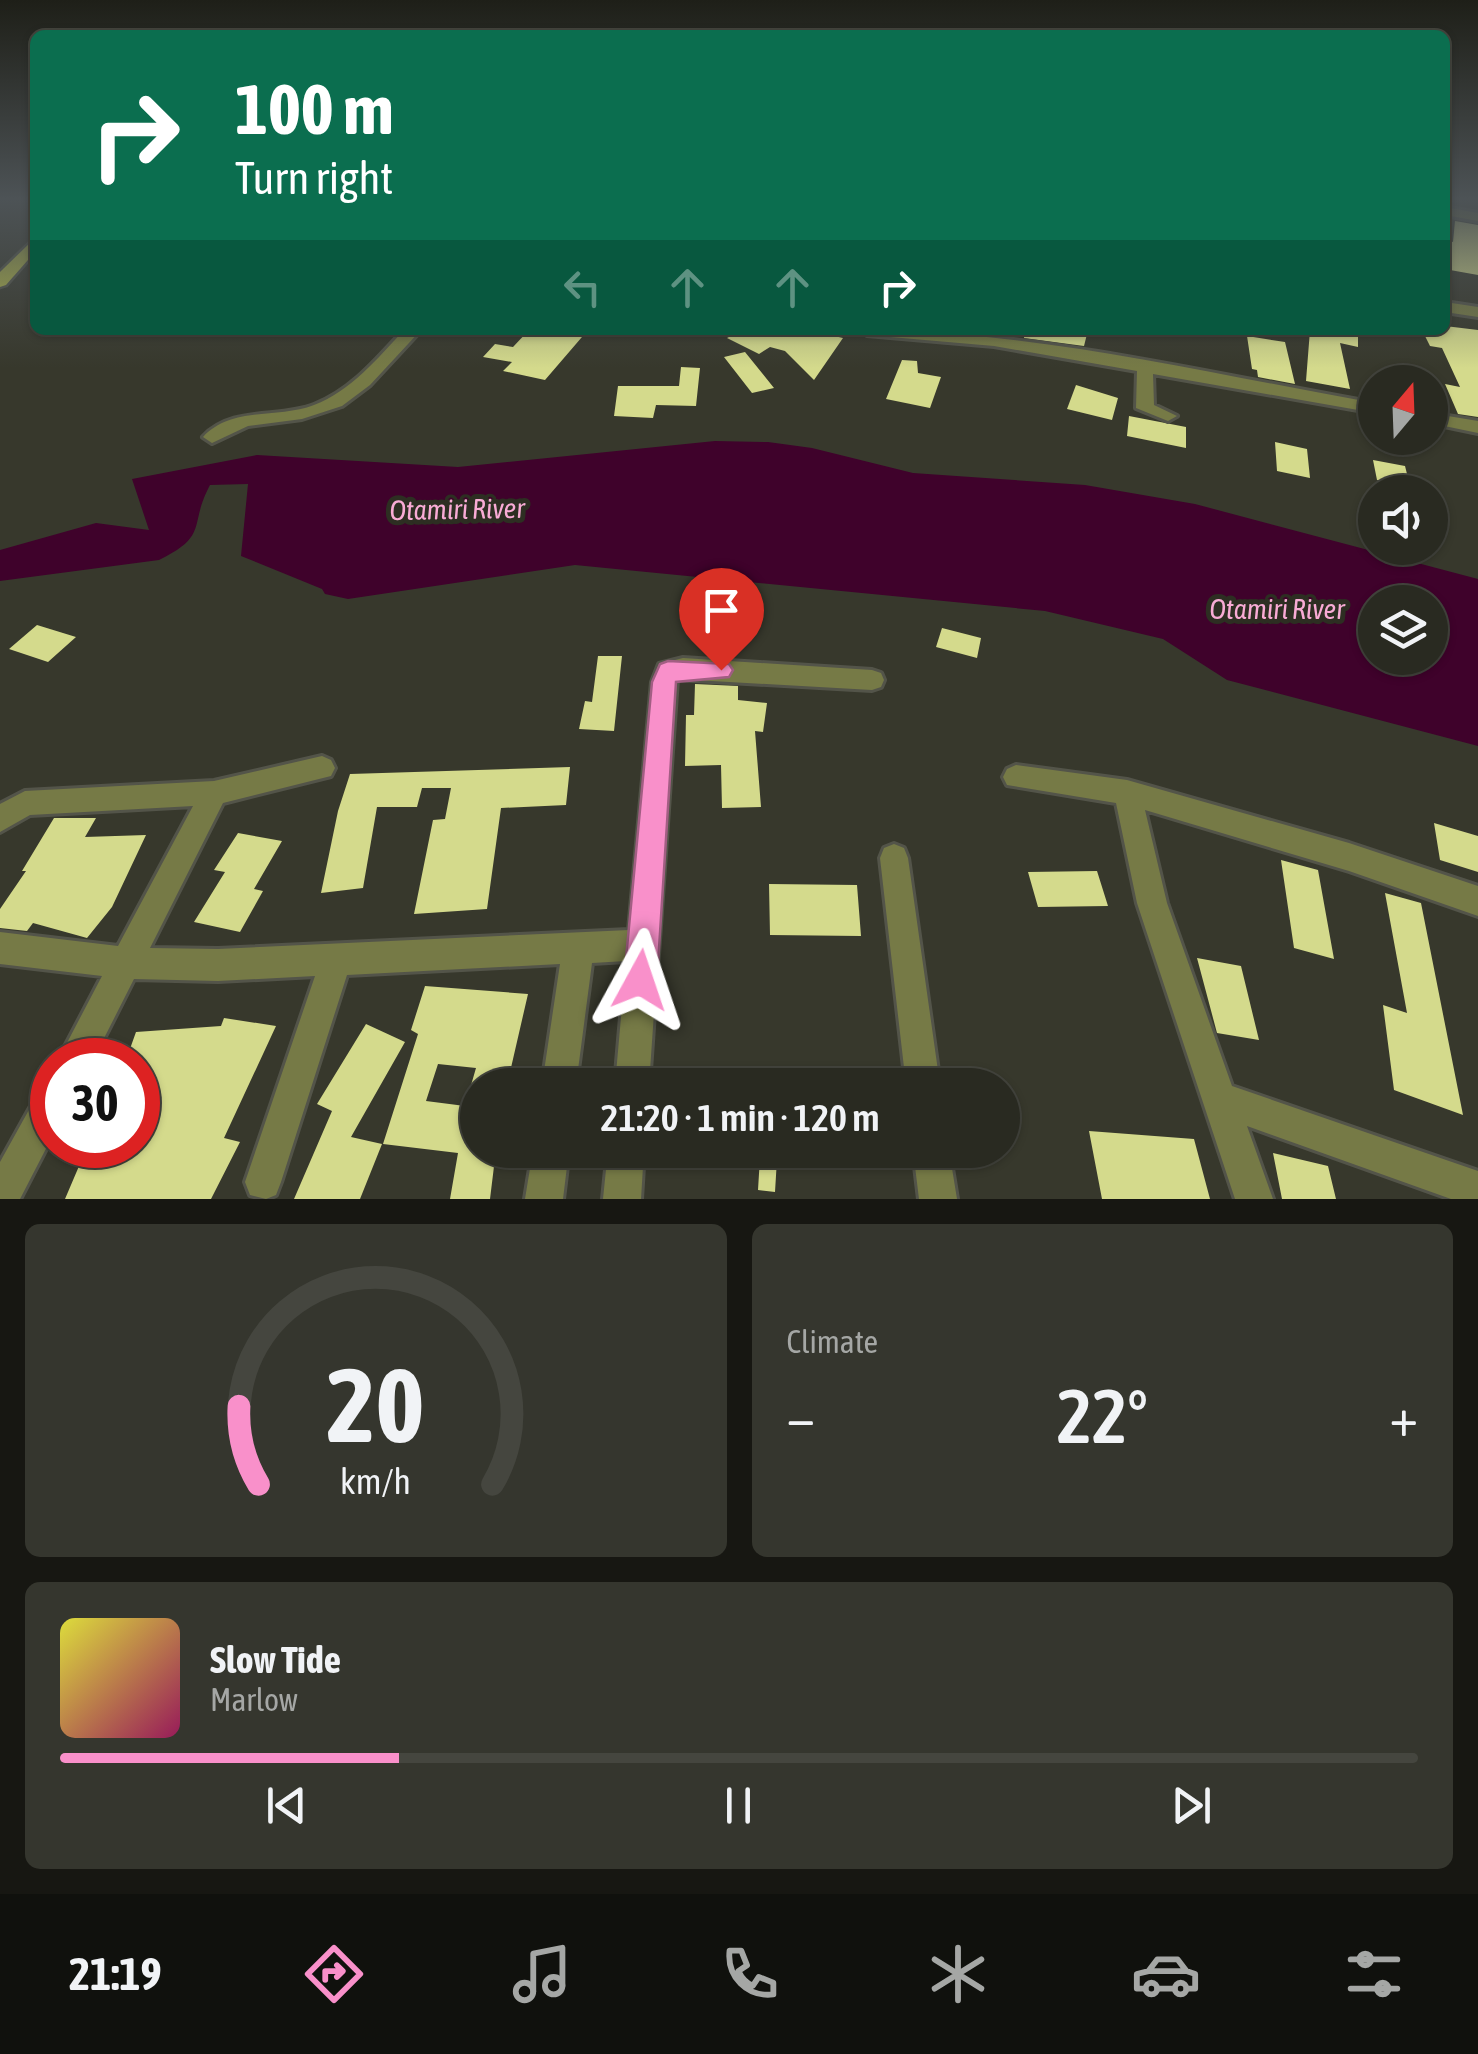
<!DOCTYPE html>
<html lang="en">
<head>
<meta charset="utf-8">
<style>
	body { margin:0; font-family:"Asap Condensed",sans-serif; background:#35362e; color:#f1f3f6; height:100vh; display:flex; flex-direction:column; font-size:38px; white-space:nowrap }
	* { box-sizing:border-box; margin:0 }
	p { font-size:32px; color:#a5a7a5 }
	.icon { flex:none; width:55px; height:55px; fill:none; stroke:currentColor; stroke-width:2; stroke-linecap:round; stroke-linejoin:round }
	.map { position:relative; height:1199px; overflow:hidden }
	.details { display:flex; flex-direction:column; gap:25px; padding:25px; background:#171712; flex:1 }
	.details>* { flex:none }
	.hud { position:absolute; left:30px; top:30px; width:1420px; height:305px; border-radius:15px; box-shadow:0 2px 8px #0004,0 0 0 2px #45463f; background:#0b6e4f; color:#fff; overflow:hidden }
	.needle { width:65px; rotate:19deg }
	.buttons { position:absolute; left:1358px; top:365px; display:grid; gap:20px }
	.buttons a { display:grid; place-items:center; width:90px; height:90px; border-radius:50%; background:#292a21; box-shadow:0 2px 8px #0004,0 0 0 2px #45463f; font-size:50px }
	.speed { position:absolute; left:30px; top:1038px; display:flex; gap:20px; font-size:50px; font-weight:700; text-align:center }
	.speed>* { display:grid; place-content:center; width:130px; height:130px; border-radius:50%; background:#292a21; box-shadow:0 2px 8px #0004,0 0 0 2px #45463f; line-height:1 }
	.speed .limit { border:15px solid #d22; background:#fff; color:#111 }
	.pin { position:absolute; display:grid; place-items:center; width:85px; height:85px; color:#fff; margin:-102px -42px; border-radius:50% 50% 50% 0; rotate:-45deg; box-shadow:0 0 10px #0007 }
	.pin .icon { rotate:45deg }
	.me { position:absolute; width:110px; margin:-55px; rotate:5deg; stroke-linejoin:round; filter:drop-shadow(0 0 8px #0008) }
	.turn { display:flex; align-items:center; gap:35px; height:210px; padding:0 40px; font-size:45px }
	.turn .icon { width:130px; height:130px; stroke-width:2.5 }
	.turn b { display:block; font-size:70px; line-height:85px }
	.lanes { display:flex; align-items:center; height:95px; padding:0 40px; background:#0003; justify-content:center; gap:50px; direction:ltr }
	.lanes .off { opacity:.35 }
	.big { font-size:75px; font-weight:600; line-height:1.1 }
	.details .tile { flex:1; display:flex; flex-direction:column; justify-content:center; gap:15px; min-width:0; padding:0 35px; border-radius:15px; background:#35362e }
	.details .dial { align-items:center; gap:0 }
	.dial svg { height:260px; overflow:visible; fill:none; stroke:#45463f; stroke-width:7; stroke-linecap:round; text-anchor:middle }
	.dial text { fill:#f1f3f6; stroke:none }
	.song { display:flex; align-items:center; gap:30px }
	.cover { width:120px; height:120px; border-radius:15px; background:linear-gradient(135deg,hsl(60 70% 55%),hsl(330 70% 35%)) }
	.played { height:10px; border-radius:5px; background:linear-gradient(90deg,#f990ca 25%,#45463f 25%) }
	.keys { display:flex; justify-content:space-around; direction:ltr }
	.heat { display:flex; justify-content:space-between; align-items:center; font-size:55px; direction:ltr }
	.details .tiles { flex:1; display:grid; gap:25px; grid-template-columns:1fr 1fr }
	.tile:last-child { grid-column:span 2 }
	.trip { position:absolute; left:460px; top:1068px; width:560px; height:100px; border-radius:50px; background:#292a21; box-shadow:0 2px 8px #0004,0 0 0 2px #45463f; font-weight:600; line-height:100px; text-align:center }
	.tabs { display:flex; height:160px; justify-content:space-around; align-items:center; background:#10110d; color:#a5a7a5 }
	.tabs .icon { width:70px; height:70px }
	.tabs .selected { color:#f990ca }
	.tabs b { font-size:45px; color:#f1f3f6 }
	.map>svg:first-child { display:block }
	.water { fill:#3f022b; fill-rule:evenodd }
	.building { fill:#d4da8c; fill-rule:evenodd }
	.lines { fill:none; stroke-linecap:round; stroke-linejoin:round }
	.minor-casing { stroke:#535449; stroke-width:6 }
	.major-casing { stroke:#535449; stroke-width:5 }
	.minor { fill:#767a46; fill-rule:evenodd }
	.major { fill:#b4ba48; fill-rule:evenodd }
	.route { fill:#f990ca; stroke:#a25e83; stroke-width:2.5 }
	.labels { text-anchor:middle; dominant-baseline:central; stroke-width:10; stroke-linejoin:round; paint-order:stroke }
	.water-label { font-size:28px; font-style:italic; fill:#f9abd5; stroke:#2d2e22 }
</style>
</head>
<body>
<div class="map">
<svg width="1478" height="1199" viewBox="0 0 1478 1199">
	<rect width="100%" height="100%" fill="#37382c"/>
	<path class="water" d="M 715,441 L 768,442 L 812,448 L 913,473 L 1085,485 L 1195,504 L 1478,579 L 1478,746 L 1227,680 L 1163,639 L 1045,611 L 575,565 L 348,599 L 325,594 L 322,589 L 241,556 L 248,484 L 210,485 C 188,526 210,535 159,560 L 0,581 L 0,550 L 96,523 L 149,530 L 132,479 L 257,455 L 458,467 ZM 1375,602 L 1430,602 L 1430,658 L 1375,658 Z"/>
	<path class="building" d="M 1455,221 L 1478,225 L 1478,275 L 1450,270 L 1445,260 L 1445,240 L 1453,242 Z
		M 1445,326 L 1478,330 L 1478,417 L 1458,414 L 1445,384 L 1460,387 L 1442,348 L 1430,346 L 1422,330 L 1445,330 Z
		M 529,330 L 588,330 L 545,380 L 503,371 L 512,362 L 483,357 L 495,344 L 513,347 Z
		M 742,330 L 808,330 L 843,338 L 814,380 L 785,351 L 770,347 L 759,354 L 727,338 Z
		M 1025,330 L 1088,330 L 1084,346 L 1024,338 Z
		M 1310,330 L 1358,330 L 1358,347 L 1340,343 L 1350,389 L 1306,381 Z
		M 1247,336 L 1285,342 L 1295,384 L 1258,377 L 1257,370 L 1252,369 Z
		M 745,352 L 774,388 L 752,393 L 724,357 Z
		M 902,360 L 917,361 L 918,373 L 941,377 L 930,408 L 886,399 Z
		M 681,367 L 700,368 L 696,406 L 656,405 L 653,418 L 614,416 L 618,386 L 679,386 Z
		M 1076,385 L 1118,398 L 1112,420 L 1067,409 Z
		M 1129,416 L 1186,427 L 1186,448 L 1127,436 Z
		M 1275,442 L 1307,449 L 1310,478 L 1277,471 Z
		M 1373,460 L 1405,466 L 1410,486 L 1377,480 Z
		M 37,625 L 76,637 L 48,662 L 9,649 Z
		M 942,628 L 981,638 L 977,658 L 936,647 Z
		M 598,656 L 622,656 L 614,731 L 579,729 L 585,701 L 592,702 Z
		M 695,684 L 738,686 L 738,700 L 767,703 L 763,732 L 755,731 L 761,807 L 722,808 L 721,765 L 685,766 L 686,715 L 694,715 Z
		M 570,767 L 566,805 L 501,808 L 487,909 L 414,914 L 433,820 L 445,819 L 451,788 L 422,788 L 417,807 L 377,807 L 363,888 L 321,893 L 338,811 L 350,774 Z
		M 54,818 L 96,818 L 85,837 L 146,835 L 112,907 L 87,938 L 33,923 L 27,931 L 0,928 L 0,909 L 26,871 L 22,871 Z
		M 1434,823 L 1478,836 L 1478,872 L 1440,860 Z
		M 238,833 L 282,841 L 254,889 L 263,891 L 240,932 L 194,922 L 225,872 L 214,870 Z
		M 1281,860 L 1318,870 L 1334,959 L 1294,948 Z
		M 1097,871 L 1108,906 L 1038,907 L 1028,872 Z
		M 769,884 L 857,885 L 861,936 L 770,935 Z
		M 1385,893 L 1421,903 L 1463,1115 L 1394,1090 L 1383,1005 L 1407,1013 Z
		M 1197,958 L 1241,966 L 1259,1040 L 1217,1033 Z
		M 425,986 L 528,994 L 507,1085 L 478,1085 L 478,1150 L 496,1150 L 490,1199 L 450,1199 L 458,1153 L 383,1144 L 418,1034 L 411,1030 ZM 438,1064 L 476,1068 L 465,1106 L 426,1101 Z
		M 224,1018 L 276,1026 L 224,1138 L 240,1142 L 211,1199 L 65,1199 L 88,1145 L 138,1145 L 138,1060 L 126,1060 L 136,1032 L 221,1026 Z
		M 366,1024 L 405,1042 L 351,1137 L 382,1144 L 360,1199 L 294,1199 L 332,1111 L 317,1104 Z
		M 1089,1131 L 1194,1139 L 1210,1199 L 1102,1199 Z
		M 1273,1153 L 1328,1166 L 1336,1199 L 1282,1199 Z
		M 760,1157 L 777,1159 L 775,1192 L 758,1190 Z"/>
	<g class="lines">
		<defs>
			<path id="minor" d="M 1445,207 L 1478,213 L 1478,221 L 1445,215 Z
				M 1445,302 L 1478,307 L 1478,317 L 1445,312 Z
				M 404,330 L 421,330 L 370,385 L 342,406 L 302,419 L 248,426 L 212,443 L 203,437 C 232,406 278,419 314,405 C 351,391 378,358 404,330 Z
				M 859,330 C 1033,330 1205,373 1375,403 L 1375,413 L 1153,374 L 1154,405 L 1177,416 L 1168,421 L 1136,408 L 1137,371 L 994,346 L 867,335 Z
				M 1430,413 L 1478,421 L 1478,433 L 1430,423 Z
				M 683,658 L 872,670 L 881,673 L 884,680 L 881,687 L 872,690 L 677,679 L 649,1085 L 615,1085 L 626,961 L 592,963 L 576,1085 L 542,1085 L 560,964 L 347,975 L 281,1182 L 276,1195 L 266,1199 L 250,1195 L 245,1182 L 315,976 L 218,981 L 134,979 L 93,1060 L 58,1060 L 102,976 L 0,964 L 0,932 L 118,946 L 193,806 L 30,815 L 0,832 L 0,804 L 25,791 L 214,781 L 322,756 L 331,760 L 335,768 L 331,776 L 223,803 L 150,948 L 218,949 L 629,930 L 652,682 L 659,664 Z
				M 1016,765 L 1127,780 L 1349,843 L 1478,886 L 1478,916 L 1349,871 L 1145,810 L 1167,903 L 1232,1086 L 1478,1171 L 1478,1199 L 1451,1199 L 1247,1126 L 1273,1199 L 1235,1199 L 1137,903 L 1116,803 L 1007,785 L 1003,777 L 1007,769 Z
				M 894,844 L 904,848 L 908,858 L 940,1085 L 906,1085 L 880,858 L 884,848 Z
				M 52,1085 L 52,1137 L 20,1199 L 0,1199 L 0,1162 L 40,1090 Z
				M 533,1150 L 569,1150 L 563,1199 L 525,1199 Z
				M 608,1150 L 644,1150 L 641,1199 L 603,1199 Z
				M 913,1150 L 949,1150 L 957,1199 L 919,1199 Z"/>
			<path id="major" d="M 35,238 L 35,252 L 6,285 L 0,287 L 0,272 Z"/>
		</defs>
		<use href="#minor" class="minor-casing"/>
		<use href="#major" class="major-casing"/>
		<use href="#minor" class="minor"/>
		<use href="#major" class="major"/>
	</g>
	<linearGradient id="sky" x2="0" y2="1"><stop stop-color="#1e1f18"/><stop offset="0.54" stop-color="#4d5356"/><stop offset="1" stop-color="#4d5356" stop-opacity="0"/></linearGradient>
	<rect width="1478" height="368" fill="url(#sky)"/>
	<path class="route" d="M 668,661 L 729,664 L 733,670 L 729,677 L 676,682 L 657,980 L 652,991 L 640,996 L 629,991 L 624,980 L 652,682 L 660,664 Z"/>
	<g class="labels">
		<g class="water-label">
			<text transform="translate(457 509) rotate(-1)">Otamiri River</text>
			<text x="1277" y="609">Otamiri River</text>
		</g>
	</g>
</svg>
<div class="buttons">
<a><svg class="needle" viewBox="-14 -14 28 28"><path d="M0-13l5 13h-10z" fill="#e53935"/><path d="M0 13l5-13h-10z" fill="#a5a7a5"/></svg></a>
<a><svg class="icon" aria-label="sound" viewBox="0 0 24 24"><path d="M4 9h4l5-4v14l-5-4H4zM17 9q2 3 0 6"/></svg></a>
<a><svg class="icon" aria-label="layers" viewBox="0 0 24 24"><path d="M12 4l9 5-9 5-9-5zM3 14l9 5 9-5"/></svg></a>
</div>
<div class="speed"><div class="limit">30</div></div>
<div class="pin" style="left:721px;top:670px;background:#d93025"><svg class="icon" aria-label="arrive" viewBox="0 0 24 24"><path d="M6 21V4h12l-3 4 3 4H6"/></svg></div>
<svg class="me" style="left:640px;top:980px" viewBox="-20 -20 40 40"><path d="M0-17L14 15 0 8-14 15z" fill="#f990ca" stroke="#fff" stroke-width="4"/></svg>
<div class="trip">21:20 · 1 min · 120 m</div>
<div class="hud">
<div class="turn"><svg class="icon" aria-label="right" viewBox="0 0 24 24"><path d="M7 20v-9h11M14 6l5 5-5 5"/></svg><div><b>100 m</b>Turn right</div></div>
<div class="lanes"><svg class="icon off" aria-label="left" viewBox="0 0 24 24"><path d="M17 20v-9H6M10 6l-5 5 5 5"/></svg><svg class="icon off" aria-label="ahead" viewBox="0 0 24 24"><path d="M12 20V5M6 11l6-6 6 6"/></svg><svg class="icon off" aria-label="ahead" viewBox="0 0 24 24"><path d="M12 20V5M6 11l6-6 6 6"/></svg><svg class="icon" aria-label="right" viewBox="0 0 24 24"><path d="M7 20v-9h11M14 6l5 5-5 5"/></svg></div>
</div>
</div>
<section class="details">
<div class="tiles">
<div class="tile dial"><svg viewBox="0 0 100 80">
<path d="M14 69A42 42 0 1 1 86 69"/>
<path d="M14 69A42 42 0 0 1 8 45" stroke="#f990ca"/>
<text x="50" y="56" font-size="32" font-weight="700">20</text>
<text x="50" y="72" font-size="11">km/h</text>
</svg></div>
<div class="tile"><p>Climate</p>
<div class="heat"><a>−</a><b class="big">22°</b><a>+</a></div>
</div>
<div class="tile">
<div class="song"><i class="cover"></i><div><b>Slow Tide</b><p>Marlow</p></div></div>
<div class="played"></div>
<div class="keys"><svg class="icon" aria-label="previous" viewBox="0 0 24 24"><path d="M18 5L8 12l10 7zM5 5v14"/></svg><svg class="icon" aria-label="pause" viewBox="0 0 24 24"><path d="M8 5v14M16 5v14"/></svg><svg class="icon" aria-label="next" viewBox="0 0 24 24"><path d="M6 5l10 7-10 7zM19 5v14"/></svg></div>
</div>
</div>
</section>
<nav class="tabs">
<b>21:19</b>
<svg class="icon selected" aria-label="directions" viewBox="0 0 24 24"><path d="M12 3l9 9-9 9-9-9zM9 14v-3h6M13 9l2 2-2 2"/></svg>
<svg class="icon" aria-label="music" viewBox="0 0 24 24"><path d="M9 18V5l10-2v13"/><circle cx="6" cy="18" r="3"/><circle cx="16" cy="16" r="3"/></svg>
<svg class="icon" aria-label="phone" viewBox="0 0 24 24"><path d="M5 4h4l2 5-3 2q2 4 5 5l2-3 5 2v4C11 20 4 13 5 4z"/></svg>
<svg class="icon" aria-label="climate" viewBox="0 0 24 24"><path d="M12 3v18M4 7l16 10M4 17L20 7"/></svg>
<svg class="icon" aria-label="car" viewBox="0 0 24 24"><path d="M5 17H2v-5l4-1 3-4h7l3 4 3 1v5h-3M9 17h6M6 11h13"/><circle cx="7" cy="17" r="2"/><circle cx="17" cy="17" r="2"/></svg>
<svg class="icon" aria-label="filters" viewBox="0 0 24 24"><path d="M4 7h16M4 17h16"/><circle cx="9" cy="7" r="2"/><circle cx="15" cy="17" r="2"/></svg>
</nav>
</body>
</html>
